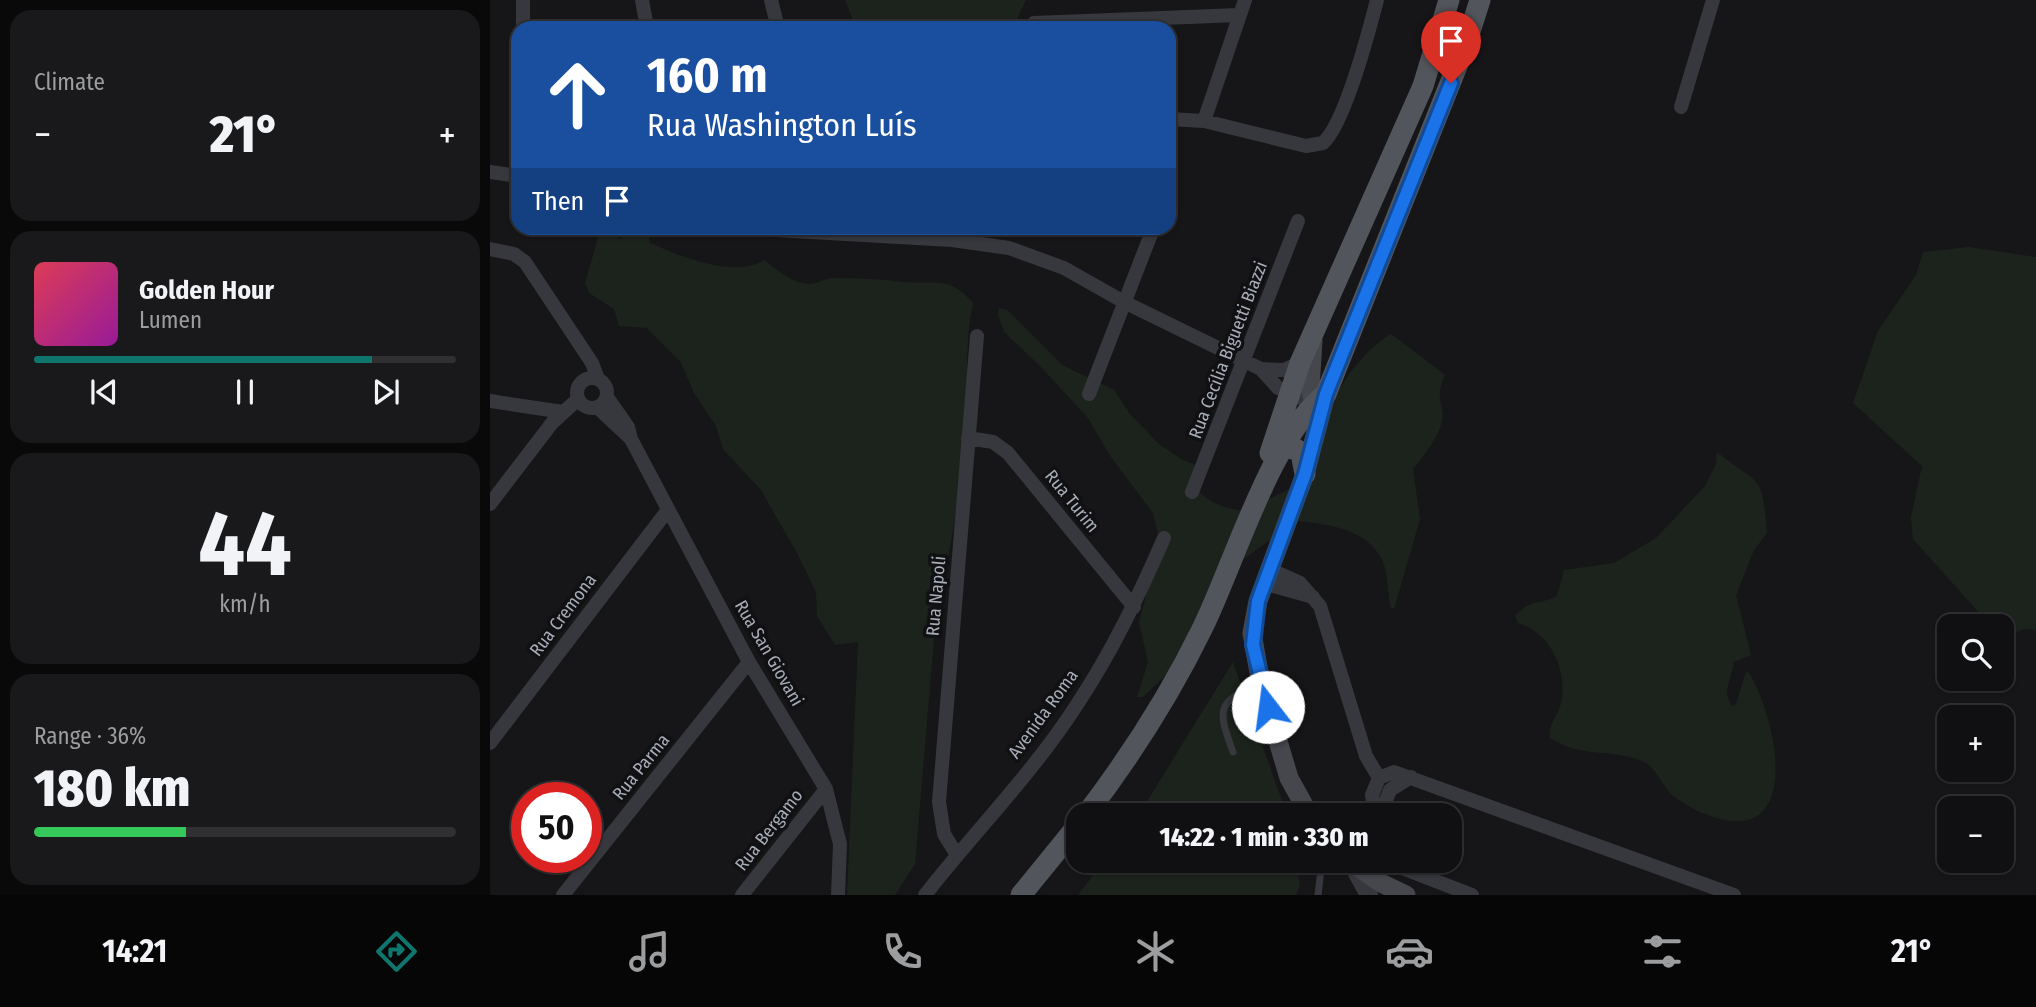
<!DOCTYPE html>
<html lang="en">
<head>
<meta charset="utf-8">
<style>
	body { margin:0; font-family:"Fira Sans Condensed",sans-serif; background:#19191b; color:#f1f3f6; height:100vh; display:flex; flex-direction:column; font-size:26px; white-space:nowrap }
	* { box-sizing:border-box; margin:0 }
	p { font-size:23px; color:#9c9d9f }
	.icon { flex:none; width:38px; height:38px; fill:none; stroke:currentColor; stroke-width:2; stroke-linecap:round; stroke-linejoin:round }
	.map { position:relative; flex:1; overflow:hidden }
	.side { display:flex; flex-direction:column; gap:10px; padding:10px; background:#09090a; width:490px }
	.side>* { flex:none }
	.guide { position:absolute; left:21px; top:21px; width:665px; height:214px; border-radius:21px; box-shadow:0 2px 5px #0004,0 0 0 2px #303032; background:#1a4fa0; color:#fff; overflow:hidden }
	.buttons { position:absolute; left:1447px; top:614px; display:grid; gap:14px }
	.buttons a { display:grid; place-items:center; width:77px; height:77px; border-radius:14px; background:#101012; box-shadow:0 2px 5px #0004,0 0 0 2px #303032; font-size:35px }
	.speed { position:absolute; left:21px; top:782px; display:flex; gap:14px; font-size:35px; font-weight:700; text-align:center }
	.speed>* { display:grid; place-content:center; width:91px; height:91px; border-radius:50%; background:#101012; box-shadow:0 2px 5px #0004,0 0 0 2px #303032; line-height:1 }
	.speed .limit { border:10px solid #d22; background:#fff; color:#111 }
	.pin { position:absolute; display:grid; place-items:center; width:60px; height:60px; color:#fff; margin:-72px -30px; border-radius:50% 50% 50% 0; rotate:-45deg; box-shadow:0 0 7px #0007 }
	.pin .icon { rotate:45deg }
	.me { position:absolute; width:77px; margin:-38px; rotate:345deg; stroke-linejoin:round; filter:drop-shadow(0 0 5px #0008) }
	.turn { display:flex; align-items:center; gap:24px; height:147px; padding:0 21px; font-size:32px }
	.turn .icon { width:91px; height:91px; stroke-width:2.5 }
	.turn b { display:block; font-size:49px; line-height:60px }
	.then { display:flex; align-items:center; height:66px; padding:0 21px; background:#0003; gap:14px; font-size:26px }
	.big { font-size:52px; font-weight:800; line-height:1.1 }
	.side .card { flex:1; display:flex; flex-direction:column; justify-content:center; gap:10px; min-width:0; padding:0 24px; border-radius:21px; background:#19191b }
	.side .dial { align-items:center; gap:0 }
	.dial b { font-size:91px; line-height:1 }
	.song { display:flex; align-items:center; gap:21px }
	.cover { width:84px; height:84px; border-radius:10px; background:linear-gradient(135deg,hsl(350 70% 55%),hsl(300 70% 35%)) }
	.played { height:7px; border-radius:4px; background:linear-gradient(90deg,#0f766e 80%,#303032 80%) }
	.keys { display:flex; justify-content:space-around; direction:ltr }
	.heat { display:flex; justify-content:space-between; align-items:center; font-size:38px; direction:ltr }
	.charge { height:10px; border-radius:5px; background:linear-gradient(90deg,#34c759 36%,#303032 0) }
	.trip { position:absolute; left:576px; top:803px; width:396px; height:70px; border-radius:21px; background:#101012; box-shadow:0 2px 5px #0004,0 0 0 2px #303032; font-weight:800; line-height:70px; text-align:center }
	.menu { display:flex; height:112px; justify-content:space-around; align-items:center; background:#060607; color:#9c9d9f }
	.menu .icon { width:49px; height:49px }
	.menu .active { color:#0f766e }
	.menu b { font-size:32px; color:#f1f3f6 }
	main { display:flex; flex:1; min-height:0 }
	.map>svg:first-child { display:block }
	.green { fill:#1c231d }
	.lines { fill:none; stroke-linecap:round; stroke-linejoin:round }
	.service { stroke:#37383d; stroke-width:7 }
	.minor { stroke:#37383d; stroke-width:14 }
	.tertiary { stroke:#37383d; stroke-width:18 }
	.secondary { stroke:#45474d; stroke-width:19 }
	.primary { stroke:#53555c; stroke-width:21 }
	.route-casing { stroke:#114b97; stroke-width:18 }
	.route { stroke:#1a73e8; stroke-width:12 }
	.labels { text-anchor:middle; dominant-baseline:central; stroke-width:7; stroke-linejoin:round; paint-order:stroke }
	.street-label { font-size:18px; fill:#a8adb8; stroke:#111113 }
</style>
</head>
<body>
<main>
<section class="side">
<div class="card"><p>Climate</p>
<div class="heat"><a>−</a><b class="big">21°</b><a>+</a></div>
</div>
<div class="card">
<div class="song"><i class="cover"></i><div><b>Golden Hour</b><p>Lumen</p></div></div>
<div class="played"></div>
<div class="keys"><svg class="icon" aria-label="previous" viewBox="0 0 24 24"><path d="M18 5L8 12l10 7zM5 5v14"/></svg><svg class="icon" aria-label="pause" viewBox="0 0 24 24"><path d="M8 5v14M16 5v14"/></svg><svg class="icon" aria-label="next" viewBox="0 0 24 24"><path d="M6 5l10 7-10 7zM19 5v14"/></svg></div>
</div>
<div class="card dial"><b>44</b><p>km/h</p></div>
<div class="card"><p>Range · 36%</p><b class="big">180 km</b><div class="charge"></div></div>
</section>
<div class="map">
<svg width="1546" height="895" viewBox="0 0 1546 895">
	<rect width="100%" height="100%" fill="#161618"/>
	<path class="green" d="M 355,0 L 536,0 L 526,21 L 527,28 L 366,28 Z
		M 111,228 L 131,239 L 144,228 L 158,228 L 160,243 C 189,256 246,279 274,260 C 287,270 300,281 317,284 C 326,285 335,278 344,278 C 368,278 390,279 414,282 C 446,285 459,275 483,303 C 475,338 478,374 476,410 C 473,468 465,529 452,586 C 449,596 452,608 446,616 L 425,864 L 405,895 L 357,895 L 368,642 L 345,645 L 327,616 L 326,592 L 307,553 L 271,490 L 233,449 L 226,426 L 204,393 L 190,361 L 157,328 L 129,326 L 124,309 L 99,293 L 95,283 Z
		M 1479,247 L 1546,257 L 1546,630 L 1534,629 L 1512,638 L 1512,626 L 1501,626 L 1423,539 L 1421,517 L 1432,466 L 1363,403 L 1388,331 L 1426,275 L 1433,252 Z
		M 509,308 L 517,310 L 572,365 L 624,390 L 640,414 L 669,444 L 691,459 L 704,464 C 705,470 703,480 705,486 C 710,499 740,511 753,510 C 759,510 806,485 818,481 C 837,418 843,375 900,334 L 908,339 L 955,375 C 943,401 956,405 952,422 C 947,439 934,456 923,469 L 930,519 L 904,609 L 900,607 C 898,593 898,575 893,562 C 879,529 838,524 806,521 L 732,575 L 710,642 L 653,697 L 647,697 L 658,662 L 649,622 L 666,558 L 668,534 L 663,513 L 621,457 L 598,418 L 549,365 L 514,332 L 508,315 Z
		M 1227,452 C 1271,487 1272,472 1277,533 L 1264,550 L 1246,595 L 1261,655 L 1244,662 C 1242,677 1231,692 1242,706 L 1246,704 L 1256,672 L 1259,673 C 1291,726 1314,861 1206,810 C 1198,806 1186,799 1180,793 C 1171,783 1165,766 1152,761 C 1122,748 1093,759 1060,738 C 1058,721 1071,714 1072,697 C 1076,666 1058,631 1028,623 L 1025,616 C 1040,598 1052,605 1067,596 L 1074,570 L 1124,563 L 1166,538 L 1215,486 L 1226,464 Z
		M 743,662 L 797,815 L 648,816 Z
		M 614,861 L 805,861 L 810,886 L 806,895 L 588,895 Z"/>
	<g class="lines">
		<path class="service" d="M 743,752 C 728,711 725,701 770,684
			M 828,895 L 832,861"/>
		<path class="minor" d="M 33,0 L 33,28
			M 152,0 L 157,28
			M 281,0 L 288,28
			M 544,23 L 749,15
			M 1191,107 L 1223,0
			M 679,119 L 714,121 L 816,146 L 833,143 C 855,123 879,31 887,0
			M 714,121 L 755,0
			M 0,172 L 28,176
			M 252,228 L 462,240 L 519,248 L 574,268 L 634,302 L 771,369 L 794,370 L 810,363
			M 0,249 L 24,254 L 35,262 L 102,363 L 108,379
			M 771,369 L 788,388 L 823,404
			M87 393a15 15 0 1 1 30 0a15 15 0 1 1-30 0Z
			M 599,394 L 661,234
			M 117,397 L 138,427 L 141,439 L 259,662 L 336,789 L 350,844 L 348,895
			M 0,401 L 73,412
			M 107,407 L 140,438
			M 478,438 L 503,442 L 518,453 L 644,607
			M 702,492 L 808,221
			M 0,504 L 62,423 L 88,399
			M 779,569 L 810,583 L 830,606 L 876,756 L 889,778
			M 773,583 L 823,597
			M 0,743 L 177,511
			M 885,816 L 882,795 L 889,778 L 904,772 L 1244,895
			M 890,816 L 900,790 L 921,777
			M 467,855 L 454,834 L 449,802 L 487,336
			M 894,861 L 982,895
			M 73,895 L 259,662
			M 252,895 L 336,789
			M 435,895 C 485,831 544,772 588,703 C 623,650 649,595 674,538"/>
		<path class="tertiary" d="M 863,866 L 879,895"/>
		<path class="secondary" d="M 823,341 L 820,388 L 828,418
			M 820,816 L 799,778 L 771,684 L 762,633 L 768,601 L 815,474 L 836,394
			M 859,861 L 891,883 L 916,895"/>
		<path class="primary" d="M 794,448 L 806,449 L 811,453 L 815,474
			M 780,453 L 810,363 L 933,86 L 959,0
			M 595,816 C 640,757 681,693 713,627 C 744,564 782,434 836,394 L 977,41 L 990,0
			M 531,895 L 588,825"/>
	</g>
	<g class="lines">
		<defs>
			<path id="route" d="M 778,707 L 763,645 L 768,601 L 815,474 L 836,394 L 961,83"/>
		</defs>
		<use href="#route" class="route-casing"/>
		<use href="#route" class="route"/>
	</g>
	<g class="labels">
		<g class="street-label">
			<text transform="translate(738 350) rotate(-69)">Rua Cecília Biguetti Biazzi</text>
			<text transform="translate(582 501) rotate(51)">Rua Turim</text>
			<text transform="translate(446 596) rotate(-85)">Rua Napoli</text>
			<text transform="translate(73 615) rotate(-53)">Rua Cremona</text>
			<text transform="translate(279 653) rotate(60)">Rua San Giovani</text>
			<text transform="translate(553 714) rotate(-54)">Avenida Roma</text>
			<text transform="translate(151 767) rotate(-51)">Rua Parma</text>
			<text transform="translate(279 830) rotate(-52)">Rua Bergamo</text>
		</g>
	</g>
</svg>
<div class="buttons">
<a><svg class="icon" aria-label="search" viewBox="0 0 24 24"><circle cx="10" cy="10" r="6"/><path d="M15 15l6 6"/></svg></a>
<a>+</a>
<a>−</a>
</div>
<div class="speed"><div class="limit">50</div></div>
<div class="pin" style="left:961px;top:83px;background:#d93025"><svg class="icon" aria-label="arrive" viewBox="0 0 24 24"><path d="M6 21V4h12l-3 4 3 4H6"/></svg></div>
<svg class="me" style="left:778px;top:707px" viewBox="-20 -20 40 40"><circle r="19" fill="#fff"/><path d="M0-13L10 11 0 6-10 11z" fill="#1a73e8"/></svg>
<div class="trip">14:22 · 1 min · 330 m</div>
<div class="guide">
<div class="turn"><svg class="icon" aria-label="ahead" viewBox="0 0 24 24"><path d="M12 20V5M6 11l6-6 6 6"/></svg><div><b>160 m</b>Rua Washington Luís</div></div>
<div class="then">Then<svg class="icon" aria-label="arrive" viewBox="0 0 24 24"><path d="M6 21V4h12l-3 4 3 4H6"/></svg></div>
</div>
</div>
</main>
<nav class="menu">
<b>14:21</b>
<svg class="icon active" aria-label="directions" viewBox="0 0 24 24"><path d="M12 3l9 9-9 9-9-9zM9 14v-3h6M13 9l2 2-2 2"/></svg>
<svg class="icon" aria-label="music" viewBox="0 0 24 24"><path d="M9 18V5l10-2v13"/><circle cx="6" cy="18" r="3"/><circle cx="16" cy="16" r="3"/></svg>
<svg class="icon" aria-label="phone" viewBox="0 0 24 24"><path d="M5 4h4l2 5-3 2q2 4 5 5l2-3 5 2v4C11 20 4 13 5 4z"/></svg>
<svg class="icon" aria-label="climate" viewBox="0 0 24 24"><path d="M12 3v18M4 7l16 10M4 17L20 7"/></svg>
<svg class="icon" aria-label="car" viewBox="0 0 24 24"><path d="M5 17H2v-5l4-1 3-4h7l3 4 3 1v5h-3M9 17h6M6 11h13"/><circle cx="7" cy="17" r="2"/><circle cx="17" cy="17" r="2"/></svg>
<svg class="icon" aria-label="filters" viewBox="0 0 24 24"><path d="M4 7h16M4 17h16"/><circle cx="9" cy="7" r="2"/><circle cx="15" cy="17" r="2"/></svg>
<b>21°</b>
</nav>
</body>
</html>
